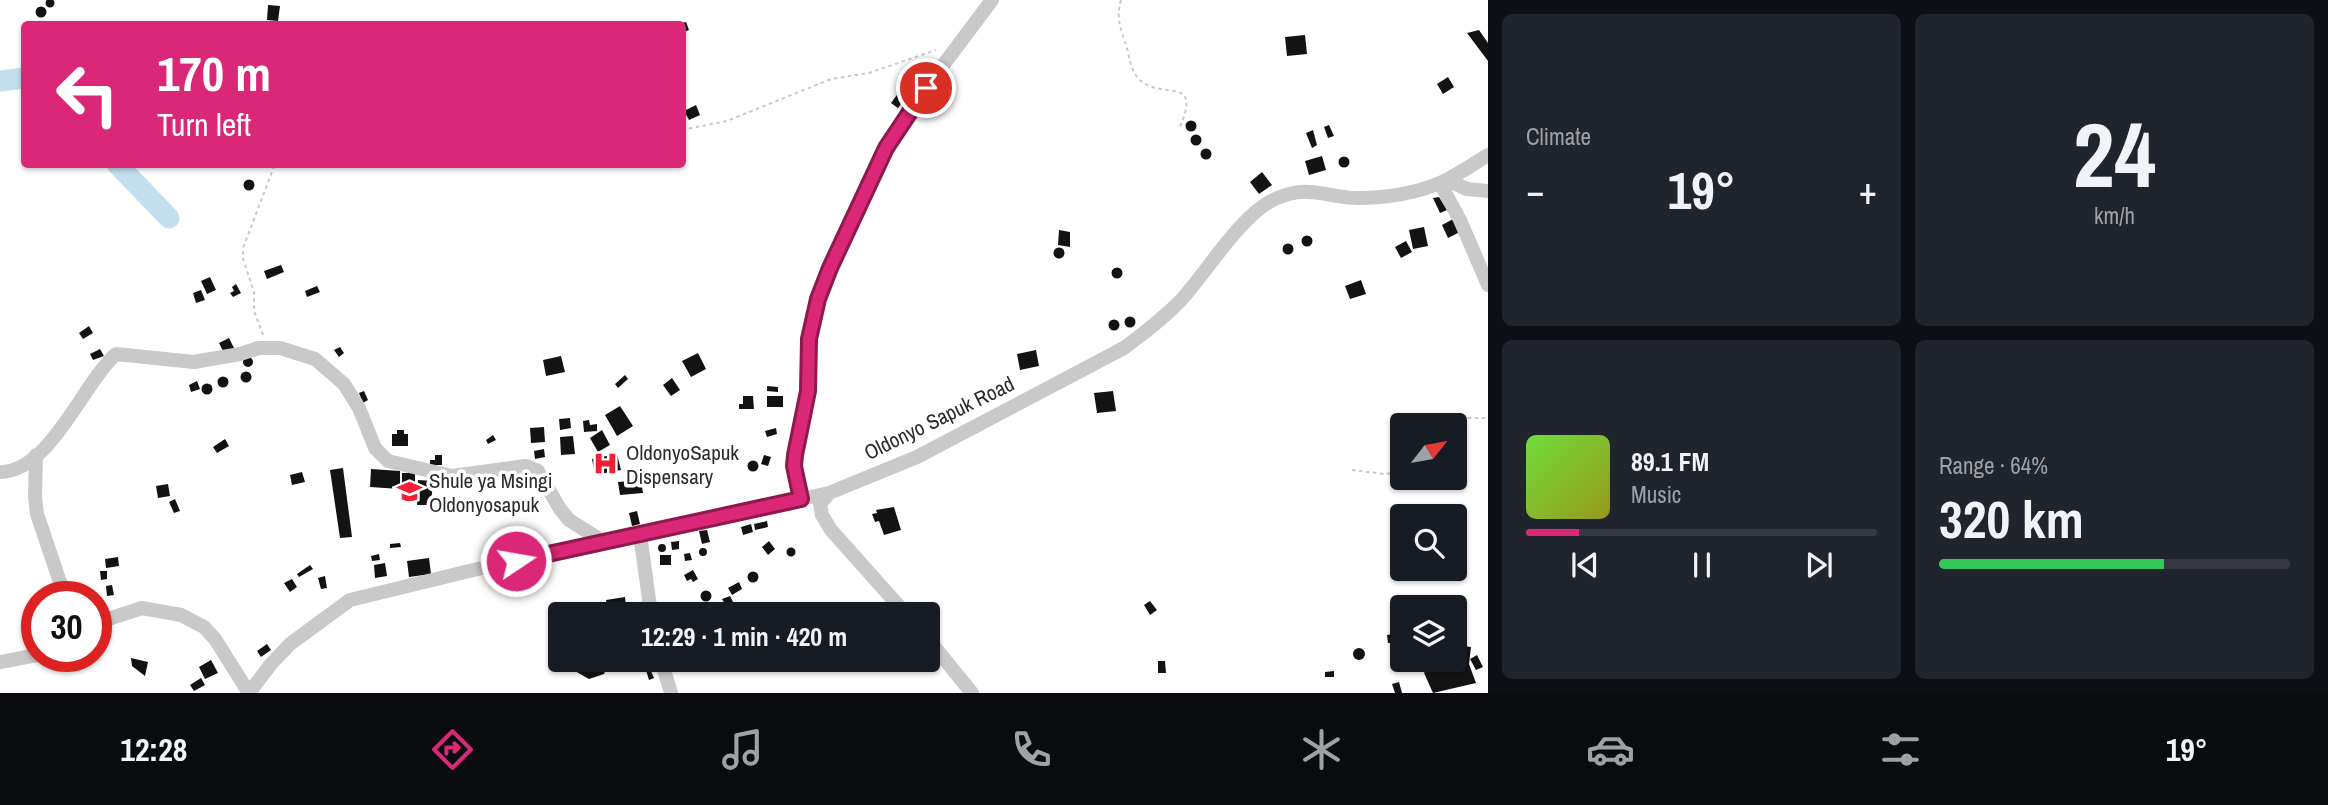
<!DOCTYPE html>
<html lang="en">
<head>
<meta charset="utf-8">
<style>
	body { margin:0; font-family:"Archivo Narrow",sans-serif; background:#20242c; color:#f1f3f6; height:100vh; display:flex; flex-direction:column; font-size:26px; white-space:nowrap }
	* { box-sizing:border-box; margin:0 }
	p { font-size:23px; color:#9ea1a6 }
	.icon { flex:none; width:38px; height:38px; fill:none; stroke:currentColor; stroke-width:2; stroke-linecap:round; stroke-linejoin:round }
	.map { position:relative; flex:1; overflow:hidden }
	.sheet { display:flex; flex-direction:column; gap:14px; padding:14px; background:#0d0f14; width:840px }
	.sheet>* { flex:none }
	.top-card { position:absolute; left:21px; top:21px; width:665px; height:147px; border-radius:7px; box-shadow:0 2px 5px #0004; background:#db2777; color:#fff; overflow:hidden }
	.needle { width:46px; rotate:59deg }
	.fabs { position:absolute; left:1390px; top:413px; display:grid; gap:14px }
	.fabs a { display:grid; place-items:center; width:77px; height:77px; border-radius:7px; background:#171b24; box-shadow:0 2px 5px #0004; font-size:35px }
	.speed { position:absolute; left:21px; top:581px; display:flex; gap:14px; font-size:35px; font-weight:700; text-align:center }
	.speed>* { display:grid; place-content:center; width:91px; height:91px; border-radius:50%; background:#171b24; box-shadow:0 2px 5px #0004; line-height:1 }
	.speed .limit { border:10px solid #d22; background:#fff; color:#111 }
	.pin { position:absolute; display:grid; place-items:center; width:60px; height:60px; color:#fff; margin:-30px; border:4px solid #fff; border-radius:50%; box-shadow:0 2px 7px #0007 }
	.me { position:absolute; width:77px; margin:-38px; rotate:78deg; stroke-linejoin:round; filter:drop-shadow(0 0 5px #0008) }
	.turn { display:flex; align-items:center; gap:24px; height:147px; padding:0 21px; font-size:32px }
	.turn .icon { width:91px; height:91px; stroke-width:2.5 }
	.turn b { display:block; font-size:49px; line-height:60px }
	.big { font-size:52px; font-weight:800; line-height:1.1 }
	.sheet .tile { flex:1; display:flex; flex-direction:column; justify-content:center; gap:10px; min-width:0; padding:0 24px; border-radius:10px; background:#20242c }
	.sheet .dial { align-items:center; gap:0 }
	.dial b { font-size:91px; line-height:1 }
	.song { display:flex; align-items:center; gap:21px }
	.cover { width:84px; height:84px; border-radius:10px; background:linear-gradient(135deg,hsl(100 70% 55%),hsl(60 70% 35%)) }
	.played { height:7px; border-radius:4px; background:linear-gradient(90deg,#db2777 15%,#363941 15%) }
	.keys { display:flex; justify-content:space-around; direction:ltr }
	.heat { display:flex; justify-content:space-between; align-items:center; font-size:38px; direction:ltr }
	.charge { height:10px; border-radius:5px; background:linear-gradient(90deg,#34c759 64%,#363941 0) }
	.sheet .tiles { flex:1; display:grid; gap:14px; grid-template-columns:repeat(2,1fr) }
	.trip { position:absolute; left:548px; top:602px; width:392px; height:70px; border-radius:7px; background:#171b24; box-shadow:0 2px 5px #0004; font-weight:800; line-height:70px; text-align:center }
	.tab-bar { display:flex; height:112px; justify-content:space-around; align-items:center; background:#090b0e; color:#9ea1a6 }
	.tab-bar .icon { width:49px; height:49px }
	.tab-bar .current { color:#db2777 }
	.tab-bar b { font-size:32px; color:#f1f3f6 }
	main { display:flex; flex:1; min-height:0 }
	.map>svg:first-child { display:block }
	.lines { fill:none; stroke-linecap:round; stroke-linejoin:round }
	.river { stroke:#c3deed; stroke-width:21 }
	.building { fill:#131313 }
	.path { stroke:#c9c9c9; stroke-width:2; stroke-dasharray:3.5 3.5; stroke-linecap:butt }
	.minor { stroke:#c9c9c9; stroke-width:14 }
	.route-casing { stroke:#8e194d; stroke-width:18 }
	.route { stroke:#db2777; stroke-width:12 }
	.labels { text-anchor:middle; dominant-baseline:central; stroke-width:7; stroke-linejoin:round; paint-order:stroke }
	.street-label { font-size:21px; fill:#2c2c2c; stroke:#fff }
	.poi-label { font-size:21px; fill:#2c2c2c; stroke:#fff; text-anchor:start }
</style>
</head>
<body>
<main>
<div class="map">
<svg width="1488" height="693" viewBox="0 0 1488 693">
	<rect width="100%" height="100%" fill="#fff"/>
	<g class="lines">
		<path class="river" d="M 0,81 L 24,78
			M 117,164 L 169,218"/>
	</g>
	<path class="building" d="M45.5 3a4.5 4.5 0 1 1 9 0a4.5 4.5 0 1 1-9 0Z
		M 268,5 L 280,6 L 278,21 L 267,20 Z
		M35.5 12a5.5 5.5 0 1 1 11 0a5.5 5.5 0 1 1-11 0Z
		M 686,22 L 689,30 L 682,33 L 682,23 Z
		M 1479,30 L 1488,43 L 1488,61 L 1467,33 Z
		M 1305,35 L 1307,54 L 1287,56 L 1285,37 Z
		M 925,62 L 931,70 L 925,75 L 919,67 Z
		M 913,66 L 919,71 L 915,76 L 909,71 Z
		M 1448,77 L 1454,87 L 1443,94 L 1437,84 Z
		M 899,92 L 906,97 L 898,108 L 891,103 Z
		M 696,105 L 700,115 L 689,120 L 684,111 Z
		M1185.5 126a5.5 5.5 0 1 1 11 0a5.5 5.5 0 1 1-11 0Z
		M 1329,125 L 1334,136 L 1328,138 L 1324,127 Z
		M 1313,130 L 1317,145 L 1312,148 L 1306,133 Z
		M1190.5 140a5.5 5.5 0 1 1 11 0a5.5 5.5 0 1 1-11 0Z
		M1200.5 154a5.5 5.5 0 1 1 11 0a5.5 5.5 0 1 1-11 0Z
		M 1322,156 L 1326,170 L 1309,175 L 1305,161 Z
		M1338.5 162a5.5 5.5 0 1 1 11 0a5.5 5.5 0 1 1-11 0Z
		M 1262,172 L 1272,185 L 1259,194 L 1250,182 Z
		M243.5 185a5.5 5.5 0 1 1 11 0a5.5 5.5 0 1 1-11 0Z
		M 1439,197 L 1447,210 L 1440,213 L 1433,198 Z
		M 1455,218 L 1462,231 L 1448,238 L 1442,225 Z
		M 1424,227 L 1428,246 L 1413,249 L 1409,230 Z
		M 1059,230 L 1070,232 L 1070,247 L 1058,245 Z
		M1301.5 241a5.5 5.5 0 1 1 11 0a5.5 5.5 0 1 1-11 0Z
		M 1406,241 L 1412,252 L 1401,258 L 1395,247 Z
		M1282.5 249a5.5 5.5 0 1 1 11 0a5.5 5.5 0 1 1-11 0Z
		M1053.5 253a5.5 5.5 0 1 1 11 0a5.5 5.5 0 1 1-11 0Z
		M 281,265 L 284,272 L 267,279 L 264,271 Z
		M1111.5 273a5.5 5.5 0 1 1 11 0a5.5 5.5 0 1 1-11 0Z
		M 210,277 L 216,290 L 207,294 L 201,281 Z
		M 1361,280 L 1366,294 L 1350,299 L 1345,286 Z
		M 236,284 L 241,293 L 233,297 L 230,293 L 234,291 L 232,287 Z
		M 317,286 L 320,292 L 307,297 L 305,291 Z
		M 201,290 L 205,300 L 196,303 L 193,293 Z
		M1124.5 322a5.5 5.5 0 1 1 11 0a5.5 5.5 0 1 1-11 0Z
		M1108.5 325a5.5 5.5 0 1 1 11 0a5.5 5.5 0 1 1-11 0Z
		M 89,326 L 93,333 L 83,339 L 79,333 Z
		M 229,338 L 234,348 L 224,353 L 219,343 Z
		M 340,347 L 344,353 L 339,357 L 334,350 Z
		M 100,349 L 104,356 L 93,360 L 90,354 Z
		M 1036,350 L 1039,366 L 1020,370 L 1017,354 Z
		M 698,353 L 706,369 L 691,377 L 682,361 Z
		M 561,356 L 565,372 L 546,376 L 543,360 Z
		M243 362a5 5 0 1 1 10 0a5 5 0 1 1-10 0Z
		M240.5 377a5.5 5.5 0 1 1 11 0a5.5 5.5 0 1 1-11 0Z
		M 625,375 L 628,379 L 618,388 L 615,384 Z
		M217.5 382a5.5 5.5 0 1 1 11 0a5.5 5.5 0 1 1-11 0Z
		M 672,378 L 680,390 L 671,396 L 663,385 Z
		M 197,381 L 200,389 L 191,392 L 189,385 Z
		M201.5 389a5.5 5.5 0 1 1 11 0a5.5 5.5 0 1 1-11 0Z
		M 767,386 L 778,387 L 778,392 L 767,391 Z
		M 364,391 L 368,400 L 363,403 L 359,393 Z
		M 1113,391 L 1116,411 L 1097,413 L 1094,393 Z
		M 743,396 L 753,396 L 754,409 L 739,409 L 739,404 L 743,404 Z
		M 767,396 L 783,396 L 783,407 L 767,407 Z
		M 620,406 L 633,426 L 617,436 L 605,415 Z
		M 570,418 L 571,428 L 560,430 L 559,419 Z
		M 589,420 L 590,425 L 597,424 L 597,431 L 584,432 L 583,421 Z
		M 544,427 L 545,442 L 531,443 L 530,428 Z
		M 776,428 L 777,434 L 767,437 L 765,431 Z
		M 397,430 L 404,430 L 404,434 L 408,434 L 408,446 L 392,446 L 392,434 L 397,434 Z
		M 602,430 L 610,445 L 598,452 L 590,438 Z
		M 493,435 L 496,440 L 488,444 L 486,440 Z
		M 573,436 L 575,454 L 561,455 L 560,437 Z
		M 225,439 L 229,446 L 217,453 L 213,447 Z
		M 544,449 L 545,457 L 535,459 L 534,451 Z
		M 617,454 L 621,470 L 595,475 L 592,459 Z
		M 435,455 L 442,455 L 442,465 L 430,465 L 430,460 L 435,460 Z
		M 764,455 L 771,457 L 768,466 L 761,464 Z
		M747.5 466a5.5 5.5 0 1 1 11 0a5.5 5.5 0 1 1-11 0Z
		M 343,468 L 352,537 L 340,538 L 330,470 Z
		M 371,469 L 400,471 L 400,489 L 370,487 Z
		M 302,472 L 305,482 L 292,485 L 290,475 Z
		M 402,473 L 415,473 L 415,485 L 402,485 Z
		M 684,474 L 686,484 L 682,485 L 679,475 Z
		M 418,480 L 433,481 L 431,505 L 417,505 Z
		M 641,480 L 643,493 L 620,495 L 618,482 Z
		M 168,484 L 170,496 L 158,498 L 156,486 Z
		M 175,499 L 180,511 L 174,513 L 169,502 Z
		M 894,507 L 901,530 L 884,535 L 879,521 L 875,522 L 872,514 L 877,513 L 876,510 Z
		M 637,511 L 640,524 L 632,526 L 629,513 Z
		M 767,521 L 768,527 L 755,530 L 754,524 Z
		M 751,524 L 753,532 L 743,535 L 741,527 Z
		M 707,530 L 710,542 L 702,544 L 699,531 Z
		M 679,541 L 679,549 L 672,550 L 671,542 Z
		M 769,541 L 775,549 L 768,555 L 762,547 Z
		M 400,543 L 401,547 L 390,548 L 390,544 Z
		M658 548a4 4 0 1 1 8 0a4 4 0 1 1-8 0Z
		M786.5 552a4.5 4.5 0 1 1 9 0a4.5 4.5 0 1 1-9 0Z
		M699 552a4 4 0 1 1 8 0a4 4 0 1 1-8 0Z
		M 690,553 L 692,560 L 685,561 L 684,554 Z
		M 379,554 L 380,560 L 372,561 L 371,556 Z
		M 660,555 L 671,555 L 671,565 L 660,565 Z
		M 118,557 L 119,566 L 106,568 L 105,559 Z
		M 429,558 L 431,574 L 409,577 L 407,561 Z
		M 385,563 L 387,576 L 375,578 L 374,565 Z
		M 310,565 L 313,569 L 299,577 L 297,574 Z
		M 693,570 L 698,579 L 693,582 L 691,579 L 687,581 L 684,575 Z
		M 100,571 L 107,571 L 107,579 L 101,580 Z
		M747.5 577a5.5 5.5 0 1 1 11 0a5.5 5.5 0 1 1-11 0Z
		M 325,576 L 327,588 L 321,589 L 318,578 Z
		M 292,579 L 297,587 L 290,592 L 284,583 Z
		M 739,582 L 742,589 L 732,595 L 728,588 Z
		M 112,585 L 114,595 L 107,596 L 106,586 Z
		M700.5 596a5.5 5.5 0 1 1 11 0a5.5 5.5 0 1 1-11 0Z
		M 730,596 L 733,602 L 726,606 L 722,599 Z
		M 625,597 L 626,606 L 608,609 L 606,600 Z
		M 1150,601 L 1157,610 L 1150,615 L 1144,605 Z
		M 771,604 L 775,608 L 767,614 L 765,612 Z
		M 1393,634 L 1393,643 L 1388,643 L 1387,635 Z
		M 267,644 L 271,650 L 261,657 L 257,651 Z
		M 1454,645 L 1471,647 L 1469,664 L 1476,683 L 1433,693 L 1424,673 L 1435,660 L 1454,660 Z
		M1353 654a6 6 0 1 1 12 0a6 6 0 1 1-12 0Z
		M 1477,655 L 1483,667 L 1476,670 L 1470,659 Z
		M 131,658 L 148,662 L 145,676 L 132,666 Z
		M 211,660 L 218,673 L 205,679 L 199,667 Z
		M 571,660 L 610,660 L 604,674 L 589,679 L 575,671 Z
		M 1158,661 L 1165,661 L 1166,673 L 1158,673 Z
		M 650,669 L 654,678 L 649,680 L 646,670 Z
		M 1334,671 L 1334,677 L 1325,677 L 1325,672 Z
		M 201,678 L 205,685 L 194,691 L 190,685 Z
		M 1399,682 L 1402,693 L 1395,693 L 1392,684 Z"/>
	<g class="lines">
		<path class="path" d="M 1121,0 C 1116,16 1120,27 1125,42 C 1130,55 1129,71 1141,81 C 1164,100 1203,75 1179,129
			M 682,130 L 727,121 L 831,79 L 869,73 L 936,50
			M 263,335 L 254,311 L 254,292 L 243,259 L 243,248 L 275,164
			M 1448,425 L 1467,418 L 1488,418
			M 1352,470 L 1384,474 L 1402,472"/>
		<path class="minor" d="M 1447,180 L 1467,189 L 1488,191
			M 1440,183 L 1460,220 L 1488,285
			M 36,455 L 35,497 L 37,514 L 65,597
			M 0,472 C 50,472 83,383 116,354 L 194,362 L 240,354 L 259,348 L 280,348 L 315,359 L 344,384 L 359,408 L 375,448 L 388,461 L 452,476 L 526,466 L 538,471 L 560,509 L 569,520 L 604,542
			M 829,493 L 820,504 L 822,515 L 831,530 L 906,614
			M 801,499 L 794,466 L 808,391 L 809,339 L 818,299 L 829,268 L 886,148 L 926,88 L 992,0
			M 640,534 L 651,614
			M 96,623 L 142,608 L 181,615 L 204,627 L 215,639 L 249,693
			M 928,639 L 972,693
			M 661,660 L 671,693
			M 0,662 L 37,655
			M 249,693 L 271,664 L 290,644 L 350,600 L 494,565 L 829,493 L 917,457 L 1124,348 C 1144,333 1164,318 1181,300 C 1208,271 1240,215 1275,199 C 1309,183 1326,198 1359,198 C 1385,198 1418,193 1442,182 C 1458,175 1473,164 1488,155"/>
	</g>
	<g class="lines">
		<defs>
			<path id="route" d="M 516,561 L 801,499 L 794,466 L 795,455 L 808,391 L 809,339 L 818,299 L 830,268 L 886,148 L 926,88"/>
		</defs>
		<use href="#route" class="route-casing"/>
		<use href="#route" class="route"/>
	</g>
	<defs>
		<symbol id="hospital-bare" viewBox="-9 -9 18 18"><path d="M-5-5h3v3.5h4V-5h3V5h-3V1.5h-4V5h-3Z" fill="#f31f36" stroke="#fff" stroke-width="2.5" paint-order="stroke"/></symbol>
		<symbol id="school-bare" viewBox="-9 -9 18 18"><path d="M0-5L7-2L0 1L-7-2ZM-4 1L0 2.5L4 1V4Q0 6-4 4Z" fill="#f31f36" stroke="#fff" stroke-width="2.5" paint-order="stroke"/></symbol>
	</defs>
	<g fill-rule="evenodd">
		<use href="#hospital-bare" x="588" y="446" width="35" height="35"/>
		<use href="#school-bare" x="392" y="474" width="35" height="35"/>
	</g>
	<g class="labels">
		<g class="street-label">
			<text transform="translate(939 418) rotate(-26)">Oldonyo Sapuk Road</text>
		</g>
		<g class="poi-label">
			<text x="626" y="452">OldonyoSapuk<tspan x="626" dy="24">Dispensary</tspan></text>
			<text x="429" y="480">Shule ya Msingi<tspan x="429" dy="24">Oldonyosapuk</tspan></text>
		</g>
	</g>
</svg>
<div class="fabs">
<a><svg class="needle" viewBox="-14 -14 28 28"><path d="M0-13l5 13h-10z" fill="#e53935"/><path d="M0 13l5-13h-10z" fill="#9ea1a6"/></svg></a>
<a><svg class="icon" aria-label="search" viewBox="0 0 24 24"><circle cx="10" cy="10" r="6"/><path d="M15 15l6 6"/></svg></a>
<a><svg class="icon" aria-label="layers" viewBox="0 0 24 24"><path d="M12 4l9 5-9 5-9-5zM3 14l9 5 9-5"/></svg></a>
</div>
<div class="speed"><div class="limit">30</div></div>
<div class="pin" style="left:926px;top:88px;background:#d93025"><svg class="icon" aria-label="arrive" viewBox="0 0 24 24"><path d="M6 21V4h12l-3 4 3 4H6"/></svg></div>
<svg class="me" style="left:516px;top:561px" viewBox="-20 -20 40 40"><circle r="17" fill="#db2777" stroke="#fff" stroke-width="3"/><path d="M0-11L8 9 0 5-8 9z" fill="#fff"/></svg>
<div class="trip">12:29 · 1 min · 420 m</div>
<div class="top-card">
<div class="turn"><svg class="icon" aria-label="left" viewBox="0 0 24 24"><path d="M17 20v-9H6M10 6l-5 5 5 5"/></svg><div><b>170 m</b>Turn left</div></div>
</div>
</div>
<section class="sheet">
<div class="tiles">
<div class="tile"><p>Climate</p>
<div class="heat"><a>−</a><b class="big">19°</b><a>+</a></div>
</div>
<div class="tile dial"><b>24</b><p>km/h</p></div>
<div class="tile">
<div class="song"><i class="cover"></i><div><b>89.1 FM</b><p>Music</p></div></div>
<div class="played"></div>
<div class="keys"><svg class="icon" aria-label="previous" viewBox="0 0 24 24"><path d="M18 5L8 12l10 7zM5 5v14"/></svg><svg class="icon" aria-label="pause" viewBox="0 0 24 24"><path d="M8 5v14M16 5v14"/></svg><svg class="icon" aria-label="next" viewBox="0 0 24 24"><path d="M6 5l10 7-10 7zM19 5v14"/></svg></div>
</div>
<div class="tile"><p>Range · 64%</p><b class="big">320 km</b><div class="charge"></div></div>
</div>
</section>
</main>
<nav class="tab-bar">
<b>12:28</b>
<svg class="icon current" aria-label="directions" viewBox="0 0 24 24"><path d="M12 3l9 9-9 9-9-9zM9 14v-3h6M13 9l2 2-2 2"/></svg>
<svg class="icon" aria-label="music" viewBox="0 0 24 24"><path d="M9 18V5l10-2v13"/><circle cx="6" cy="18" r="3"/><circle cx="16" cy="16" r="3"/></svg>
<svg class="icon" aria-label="phone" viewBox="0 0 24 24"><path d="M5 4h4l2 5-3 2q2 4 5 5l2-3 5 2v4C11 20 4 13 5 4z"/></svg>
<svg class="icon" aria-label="climate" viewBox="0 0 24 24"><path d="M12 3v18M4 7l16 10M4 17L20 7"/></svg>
<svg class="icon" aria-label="car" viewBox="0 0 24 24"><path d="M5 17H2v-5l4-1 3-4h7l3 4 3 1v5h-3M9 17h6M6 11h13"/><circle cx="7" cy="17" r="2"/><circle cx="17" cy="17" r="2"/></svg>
<svg class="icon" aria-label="filters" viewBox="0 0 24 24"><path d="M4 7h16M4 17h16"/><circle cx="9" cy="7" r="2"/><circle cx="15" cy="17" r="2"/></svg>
<b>19°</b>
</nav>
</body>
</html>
